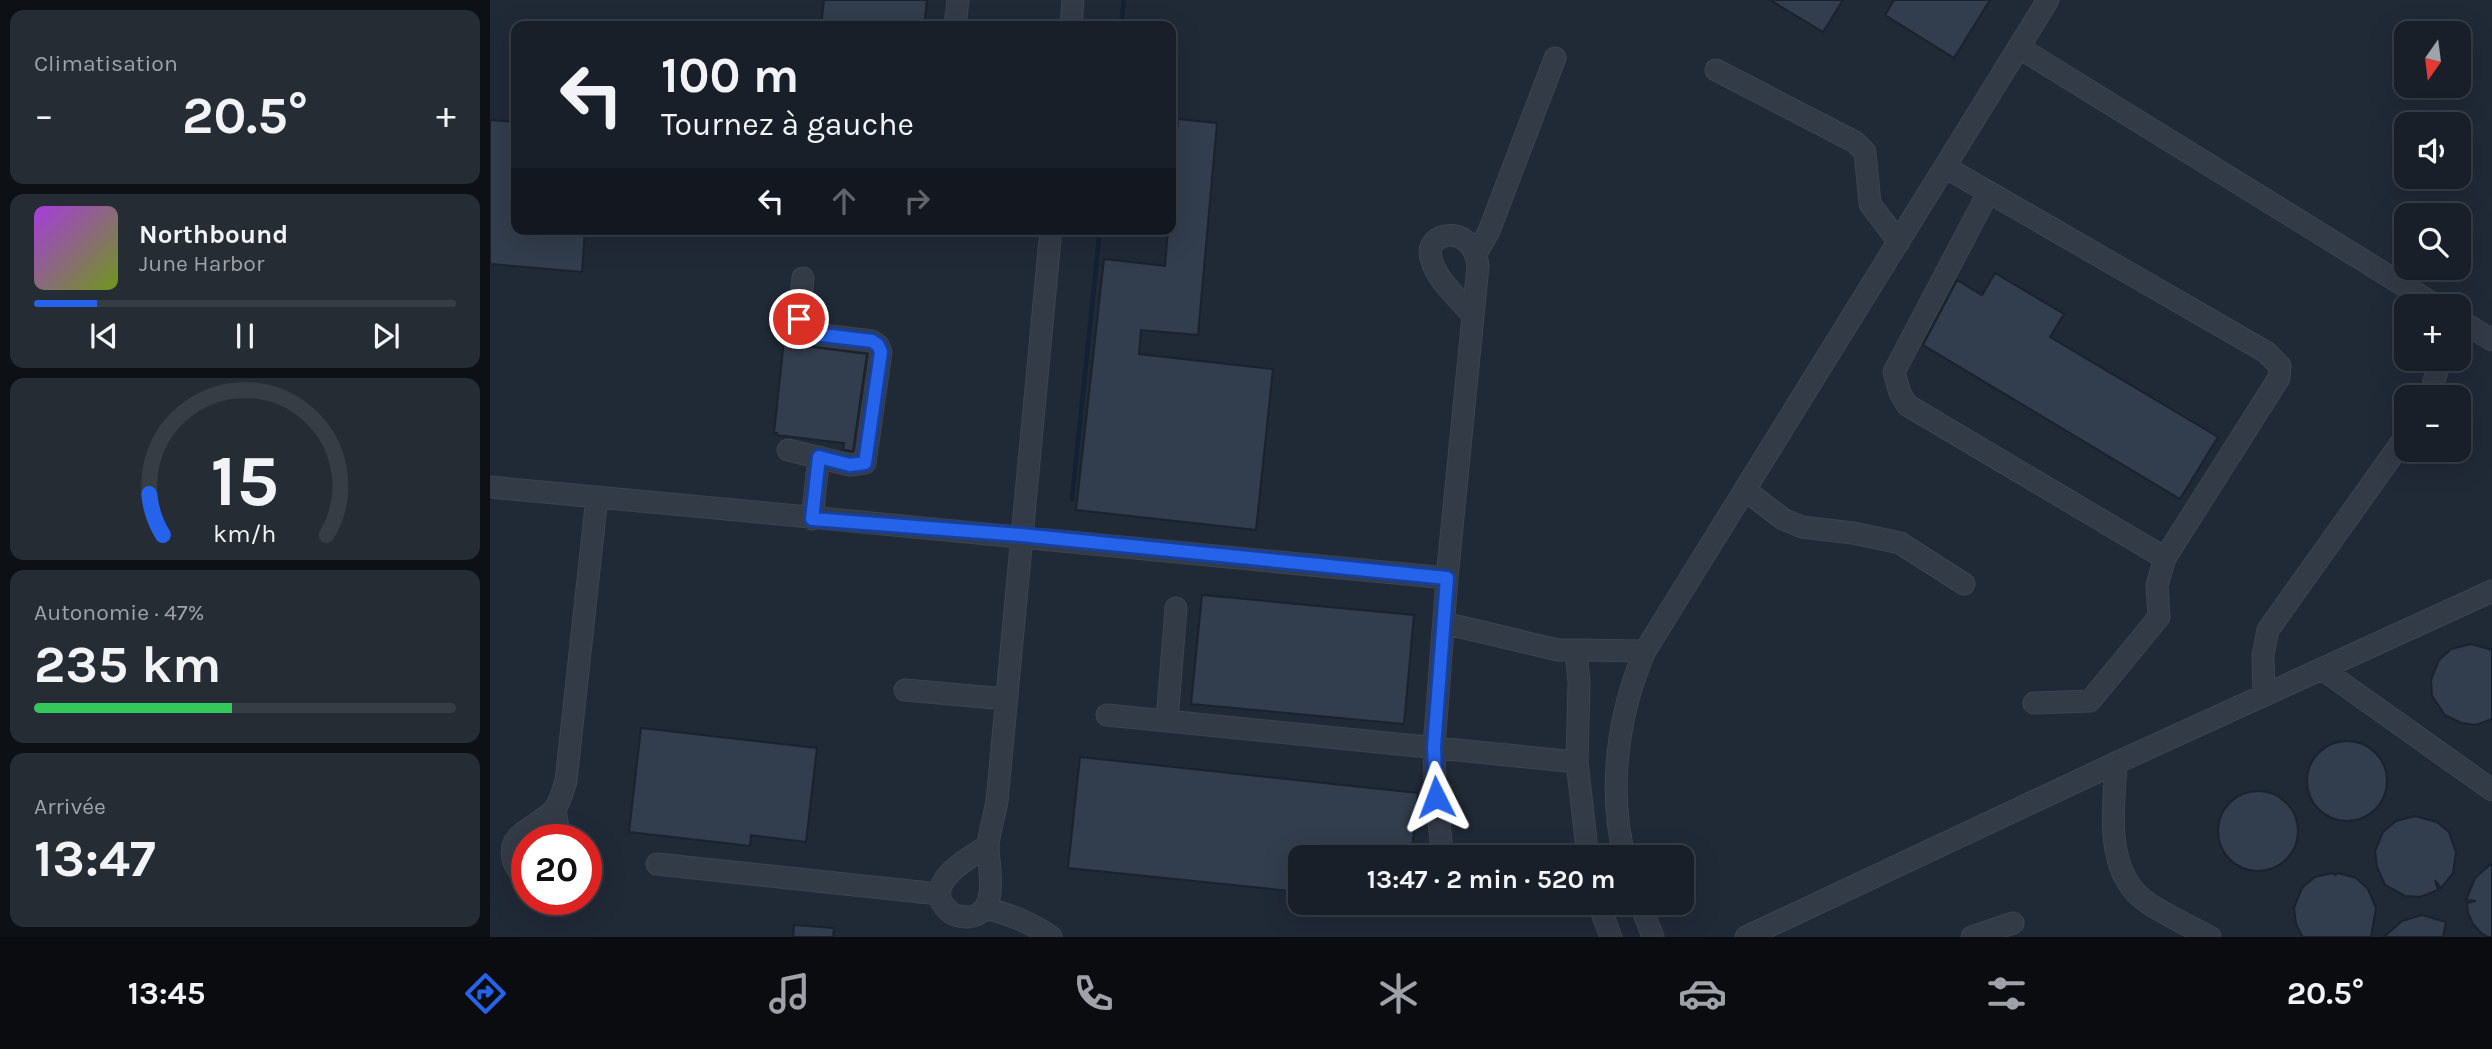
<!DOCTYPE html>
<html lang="fr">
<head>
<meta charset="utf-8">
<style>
	body { margin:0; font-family:Karla,sans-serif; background:#252c34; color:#f1f3f6; height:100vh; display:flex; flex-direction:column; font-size:26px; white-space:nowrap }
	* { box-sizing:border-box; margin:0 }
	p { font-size:23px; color:#9fa2a8 }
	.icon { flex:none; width:38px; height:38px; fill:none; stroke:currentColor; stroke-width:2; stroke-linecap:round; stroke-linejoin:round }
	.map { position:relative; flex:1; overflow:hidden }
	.sheet { display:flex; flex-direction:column; gap:10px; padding:10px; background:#0d1116; width:490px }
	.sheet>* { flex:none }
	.hud { position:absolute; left:21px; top:21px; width:665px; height:214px; border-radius:14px; box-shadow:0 7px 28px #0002,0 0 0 2px #363d45; background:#181f28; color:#f1f3f6; overflow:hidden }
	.needle { width:46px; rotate:194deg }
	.tools { position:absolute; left:1904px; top:21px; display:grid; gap:14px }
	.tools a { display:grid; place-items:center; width:77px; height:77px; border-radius:14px; background:#181f28; box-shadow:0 7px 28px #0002,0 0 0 2px #363d45; font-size:35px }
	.speed { position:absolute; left:21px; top:824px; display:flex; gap:14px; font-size:35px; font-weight:700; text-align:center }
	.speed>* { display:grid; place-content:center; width:91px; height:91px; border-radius:50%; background:#181f28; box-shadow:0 7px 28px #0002,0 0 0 2px #363d45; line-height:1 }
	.speed .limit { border:10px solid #d22; background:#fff; color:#111 }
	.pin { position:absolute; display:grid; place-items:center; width:60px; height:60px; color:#fff; margin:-30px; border:4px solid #fff; border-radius:50%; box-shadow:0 2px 7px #0007 }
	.me { position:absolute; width:77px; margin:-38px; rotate:357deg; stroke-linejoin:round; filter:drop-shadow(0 0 5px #0008) }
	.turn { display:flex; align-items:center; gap:24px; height:147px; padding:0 35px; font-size:32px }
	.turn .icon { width:91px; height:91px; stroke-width:2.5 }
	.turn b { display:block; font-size:49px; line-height:60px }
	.lanes { display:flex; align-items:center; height:66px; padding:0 35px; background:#0003; justify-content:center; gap:35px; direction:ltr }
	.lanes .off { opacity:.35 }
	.big { font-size:52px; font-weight:700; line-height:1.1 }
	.sheet .widget { flex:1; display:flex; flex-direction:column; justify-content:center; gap:10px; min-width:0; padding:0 24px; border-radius:14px; background:#252c34 }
	.sheet .dial { align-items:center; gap:0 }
	.dial svg { height:182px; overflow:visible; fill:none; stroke:#363d45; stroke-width:7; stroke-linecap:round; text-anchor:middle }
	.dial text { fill:#f1f3f6; stroke:none }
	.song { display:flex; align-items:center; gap:21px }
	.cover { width:84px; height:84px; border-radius:10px; background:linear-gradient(135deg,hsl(280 70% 55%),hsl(80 70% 35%)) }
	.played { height:7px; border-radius:4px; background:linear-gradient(90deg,#2563eb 15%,#363d45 15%) }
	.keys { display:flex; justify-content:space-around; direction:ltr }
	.heat { display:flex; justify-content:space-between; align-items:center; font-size:38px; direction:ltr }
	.charge { height:10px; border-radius:5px; background:linear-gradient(90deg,#34c759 47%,#363d45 0) }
	.trip { position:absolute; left:798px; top:845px; width:406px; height:70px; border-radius:14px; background:#181f28; box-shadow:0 7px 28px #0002,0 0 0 2px #363d45; font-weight:700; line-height:70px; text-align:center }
	.tabs { display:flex; height:112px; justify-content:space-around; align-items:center; background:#0a0c10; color:#9fa2a8 }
	.tabs .icon { width:49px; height:49px }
	.tabs .on { color:#2563eb }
	.tabs b { font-size:32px; color:#f1f3f6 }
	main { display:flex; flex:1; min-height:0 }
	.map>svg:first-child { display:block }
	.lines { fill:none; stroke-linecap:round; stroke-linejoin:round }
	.stream { stroke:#142133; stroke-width:4.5 }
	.building { fill:#323d4d; stroke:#1b222d; stroke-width:2 }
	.minor-casing { stroke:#3d4450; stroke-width:23 }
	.minor { stroke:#333b47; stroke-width:21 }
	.route-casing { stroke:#184099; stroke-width:18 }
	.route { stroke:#2563eb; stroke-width:12 }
</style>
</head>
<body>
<main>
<section class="sheet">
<div class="widget"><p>Climatisation</p>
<div class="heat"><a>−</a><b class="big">20.5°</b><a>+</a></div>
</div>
<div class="widget">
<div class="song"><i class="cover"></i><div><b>Northbound</b><p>June Harbor</p></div></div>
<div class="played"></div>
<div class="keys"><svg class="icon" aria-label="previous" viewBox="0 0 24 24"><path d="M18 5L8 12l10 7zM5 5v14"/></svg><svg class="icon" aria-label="pause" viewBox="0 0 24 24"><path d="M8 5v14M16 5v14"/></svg><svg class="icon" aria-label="next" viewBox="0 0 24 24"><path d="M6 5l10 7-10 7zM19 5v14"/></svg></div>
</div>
<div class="widget dial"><svg viewBox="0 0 100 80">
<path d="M14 69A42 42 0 1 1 86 69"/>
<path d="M14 69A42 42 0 0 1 8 51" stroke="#2563eb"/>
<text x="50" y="56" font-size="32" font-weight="700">15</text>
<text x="50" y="72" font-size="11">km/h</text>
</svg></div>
<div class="widget"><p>Autonomie · 47%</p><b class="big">235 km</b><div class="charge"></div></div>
<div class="widget"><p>Arrivée</p><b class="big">13:47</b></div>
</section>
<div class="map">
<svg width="2002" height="937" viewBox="0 0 2002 937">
	<rect width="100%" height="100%" fill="#202936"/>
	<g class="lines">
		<path class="stream" d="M 631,26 L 634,0
			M 582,499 L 610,229"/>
	</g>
	<path class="building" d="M 334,0 L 437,0 L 434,26 L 331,26 Z
		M 1280,0 L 1353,0 L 1333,32 Z
		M 1404,0 L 1500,0 L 1464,58 L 1395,15 Z
		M 688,119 L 727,123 L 708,335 L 651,330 L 649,354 L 783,369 L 766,530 L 586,510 L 614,259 L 675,266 L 678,229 L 681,229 L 681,201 Z
		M 0,120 L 26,122 L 26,229 L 95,229 L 92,272 L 0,264 Z
		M 1505,273 L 1574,314 L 1560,337 L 1728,437 L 1690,499 L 1433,345 L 1467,280 L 1492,295 Z
		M 294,340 L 305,341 L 315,346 L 377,354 L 363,451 L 353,450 L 354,443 L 286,435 L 287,433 L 284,433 Z
		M 712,595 L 924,615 L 914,724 L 701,704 Z
		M 1981,644 L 2002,650 L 2002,719 L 1986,725 L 1971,723 L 1955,715 L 1942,696 L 1941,680 L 1949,660 L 1961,649 Z
		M 151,728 L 327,748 L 316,842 L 261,835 L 260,846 L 139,832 Z
		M1817 781a40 40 0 1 1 80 0a40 40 0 1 1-80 0Z
		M 590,757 L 928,793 L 921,858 L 810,858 L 810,892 L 578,868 Z
		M1728 831a40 40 0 1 1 80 0a40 40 0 1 1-80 0Z
		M 1925,816 L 1947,822 L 1959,832 L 1966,852 L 1963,873 L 1951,888 L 1945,880 L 1948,890 L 1930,897 L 1915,896 L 1895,885 L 1887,867 L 1885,851 L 1893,832 L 1906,821 Z
		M 2002,863 L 2002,937 L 1998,937 L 1991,933 L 1983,924 L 1978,913 L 1977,903 L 1986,901 L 1976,900 L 1985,878 Z
		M 1842,873 L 1845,875 L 1848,873 L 1866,878 L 1878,889 L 1886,908 L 1881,937 L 1813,937 L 1811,934 L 1806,924 L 1804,908 L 1812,888 L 1825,877 Z
		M 1932,915 L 1956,922 L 1953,937 L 1894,937 L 1912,921 Z
		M 304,925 L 344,928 L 343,937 L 303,937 Z"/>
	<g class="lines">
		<defs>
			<path id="minor" d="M 465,26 L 468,0
				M 581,26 L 583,0
				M 1530,48 L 1947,306
				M 1226,70 L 1365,142 L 1375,152 L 1380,204 L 1409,242
				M 1455,167 L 1776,352 L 1790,366 L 1789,378 L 1675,558 L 1667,585 L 1669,617 L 1600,701 L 1544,703
				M 1498,193 L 1404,372 L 1410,393 L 1417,405 L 1675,558
				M 987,252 L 999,231 L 1065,58
				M 1969,320 L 2002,340
				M 1939,397 L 1951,359
				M 298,450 L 360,465 L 375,463 L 391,352 L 388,345 L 382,341 L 317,333 L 312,330 L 309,319 L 313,278
				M 0,487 C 319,517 638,546 957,578
				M 1255,490 L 1293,519 L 1312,527 L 1363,533 L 1410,543 L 1474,584
				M 322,519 L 329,457
				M 954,623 L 1068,650 L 1086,650 L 1089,683 L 1087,762 L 1098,858
				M 1086,650 L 1155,651
				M 1832,669 L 2002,790
				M 415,690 L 516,699
				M 1774,695 L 1773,655 L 1778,630 L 1916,436
				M 617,715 L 1087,762
				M 677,721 L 686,608
				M 1626,763 C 1624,809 1613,873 1658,903 C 1677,916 1700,926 1720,937
				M 65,809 L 70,840
				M 951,842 L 945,780 L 944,747 L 957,578 L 988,266 C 983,222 933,231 941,258 C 946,280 969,299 983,315
				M 498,846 C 479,857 429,885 459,911 C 464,916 471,917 478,917 C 510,914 499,869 498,848 C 498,835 505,815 507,801 L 561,229
				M 1135,858 C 1117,791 1128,713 1155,651 L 1558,0
				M 167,864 L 449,894
				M 37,875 C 29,872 25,867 23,859 C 16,830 54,826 66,807 C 71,799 73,790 76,781 L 107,497
				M 1108,903 L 1121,937
				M 1150,903 L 1163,937
				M 496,908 C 520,915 541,922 561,937
				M 1256,937 L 1626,763 L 2002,591
				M 1482,937 L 1523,923"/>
		</defs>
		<use href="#minor" class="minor-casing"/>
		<use href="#minor" class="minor"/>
	</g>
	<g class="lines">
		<defs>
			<path id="route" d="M 309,319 L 310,327 L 317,333 L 382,341 L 388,345 L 391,352 L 375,463 L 360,465 L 329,457 L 322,519 L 531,535 L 957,578 L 944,747 L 946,797"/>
		</defs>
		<use href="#route" class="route-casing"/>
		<use href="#route" class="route"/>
	</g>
</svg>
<div class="tools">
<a><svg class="needle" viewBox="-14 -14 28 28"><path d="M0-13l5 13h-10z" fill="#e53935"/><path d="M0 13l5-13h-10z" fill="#9fa2a8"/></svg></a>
<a><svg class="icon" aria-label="sound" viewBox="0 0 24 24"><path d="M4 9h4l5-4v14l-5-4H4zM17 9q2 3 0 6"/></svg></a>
<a><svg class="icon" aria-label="search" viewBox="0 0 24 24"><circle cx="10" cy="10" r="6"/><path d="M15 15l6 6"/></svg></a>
<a>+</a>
<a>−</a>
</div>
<div class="speed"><div class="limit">20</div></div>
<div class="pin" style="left:309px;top:319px;background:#d93025"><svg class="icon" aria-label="arrive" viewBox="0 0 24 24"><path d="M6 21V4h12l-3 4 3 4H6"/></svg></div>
<svg class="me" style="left:946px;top:797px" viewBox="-20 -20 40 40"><path d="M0-17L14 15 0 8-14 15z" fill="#2563eb" stroke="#fff" stroke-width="4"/></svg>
<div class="trip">13:47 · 2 min · 520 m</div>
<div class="hud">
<div class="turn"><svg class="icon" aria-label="left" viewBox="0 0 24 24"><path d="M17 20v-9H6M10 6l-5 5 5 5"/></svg><div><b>100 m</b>Tournez à gauche</div></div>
<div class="lanes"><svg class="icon" aria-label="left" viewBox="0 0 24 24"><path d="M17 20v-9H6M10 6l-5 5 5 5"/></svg><svg class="icon off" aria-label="ahead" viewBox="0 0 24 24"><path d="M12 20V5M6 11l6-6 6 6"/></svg><svg class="icon off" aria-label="right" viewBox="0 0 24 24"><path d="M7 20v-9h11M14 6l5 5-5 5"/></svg></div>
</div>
</div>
</main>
<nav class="tabs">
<b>13:45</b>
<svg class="icon on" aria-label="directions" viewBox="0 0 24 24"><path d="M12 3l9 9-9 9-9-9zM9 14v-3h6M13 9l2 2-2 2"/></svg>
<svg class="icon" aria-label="music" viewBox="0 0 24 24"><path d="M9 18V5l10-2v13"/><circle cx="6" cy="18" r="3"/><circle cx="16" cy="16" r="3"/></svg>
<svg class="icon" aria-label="phone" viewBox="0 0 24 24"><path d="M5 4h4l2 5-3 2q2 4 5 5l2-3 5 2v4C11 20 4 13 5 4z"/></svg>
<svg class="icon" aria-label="climate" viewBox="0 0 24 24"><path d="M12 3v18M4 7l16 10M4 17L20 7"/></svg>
<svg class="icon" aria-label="car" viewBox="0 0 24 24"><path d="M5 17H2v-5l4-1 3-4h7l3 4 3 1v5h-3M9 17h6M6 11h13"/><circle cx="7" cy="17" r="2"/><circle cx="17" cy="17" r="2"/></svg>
<svg class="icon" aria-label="filters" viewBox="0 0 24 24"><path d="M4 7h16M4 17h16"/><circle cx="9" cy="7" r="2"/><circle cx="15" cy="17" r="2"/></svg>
<b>20.5°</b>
</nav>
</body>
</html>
